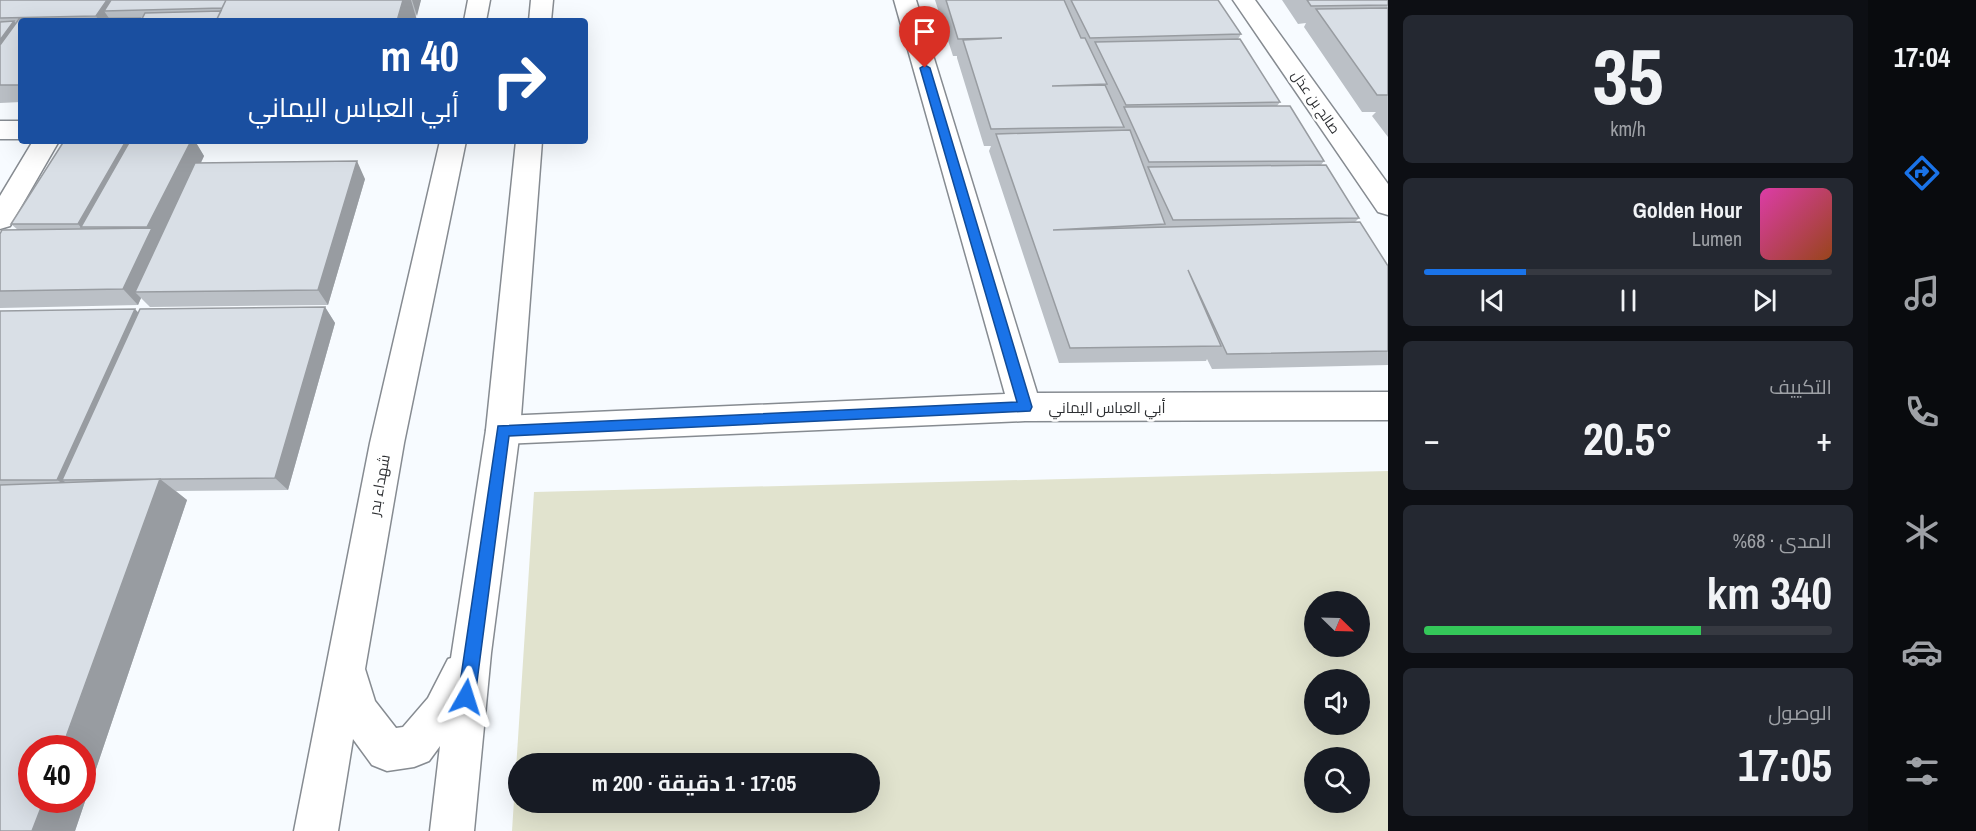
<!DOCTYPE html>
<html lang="ar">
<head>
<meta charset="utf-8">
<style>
	body { margin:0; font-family:"Archivo Narrow",Cairo,sans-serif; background:#242831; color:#f1f3f6; direction:rtl; height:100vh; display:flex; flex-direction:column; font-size:22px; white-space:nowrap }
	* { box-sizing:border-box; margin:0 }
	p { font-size:20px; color:#9ea1a6 }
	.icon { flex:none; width:33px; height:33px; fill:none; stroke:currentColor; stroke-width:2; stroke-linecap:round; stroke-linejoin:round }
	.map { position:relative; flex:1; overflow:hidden; direction:ltr }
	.side { display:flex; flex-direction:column; gap:15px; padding:15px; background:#0d0f14; width:480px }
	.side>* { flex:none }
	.top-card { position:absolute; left:18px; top:18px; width:570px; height:126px; border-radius:6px; box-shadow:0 6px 24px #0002; direction:rtl; background:#1a4fa0; color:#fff; overflow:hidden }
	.needle { width:39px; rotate:113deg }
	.buttons { position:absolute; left:1304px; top:591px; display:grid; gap:12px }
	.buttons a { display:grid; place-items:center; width:66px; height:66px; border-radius:50%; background:#171b24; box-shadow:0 6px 24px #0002; font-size:30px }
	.speed { position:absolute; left:18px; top:735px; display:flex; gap:12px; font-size:30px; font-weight:700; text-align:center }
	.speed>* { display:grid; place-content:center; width:78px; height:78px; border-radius:50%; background:#171b24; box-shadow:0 6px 24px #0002; line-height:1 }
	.speed .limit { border:9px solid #d22; background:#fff; color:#111 }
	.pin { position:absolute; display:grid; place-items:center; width:51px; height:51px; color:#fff; margin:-62px -26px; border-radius:50% 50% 50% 0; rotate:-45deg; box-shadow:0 0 6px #0007 }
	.pin .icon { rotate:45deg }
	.me { position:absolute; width:66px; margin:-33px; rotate:6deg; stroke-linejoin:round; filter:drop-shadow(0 0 4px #0008) }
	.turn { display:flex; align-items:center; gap:21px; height:126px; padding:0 30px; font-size:27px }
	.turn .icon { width:78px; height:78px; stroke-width:2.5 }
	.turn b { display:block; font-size:42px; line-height:51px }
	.big { font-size:45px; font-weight:700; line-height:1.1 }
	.side .tile { flex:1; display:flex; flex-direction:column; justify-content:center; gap:9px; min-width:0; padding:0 21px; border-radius:9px; background:#242831 }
	.side .dial { align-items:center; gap:0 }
	.dial b { font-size:78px; line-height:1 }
	.song { display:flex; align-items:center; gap:18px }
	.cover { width:72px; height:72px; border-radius:9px; background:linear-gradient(135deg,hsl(320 70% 55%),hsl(20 70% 35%)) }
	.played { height:6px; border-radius:3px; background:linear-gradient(90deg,#1a73e8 25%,#363941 25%) }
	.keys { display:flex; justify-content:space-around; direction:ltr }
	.heat { display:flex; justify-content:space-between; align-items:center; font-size:33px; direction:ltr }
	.charge { height:9px; border-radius:4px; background:linear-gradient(90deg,#34c759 68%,#363941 0) }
	.trip { position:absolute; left:508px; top:753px; width:372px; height:60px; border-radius:30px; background:#171b24; box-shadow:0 6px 24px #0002; font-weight:700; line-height:60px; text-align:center; direction:rtl }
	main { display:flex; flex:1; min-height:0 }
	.menu { display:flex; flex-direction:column; width:108px; justify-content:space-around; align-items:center; background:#090b0e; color:#9ea1a6 }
	.menu .icon { width:42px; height:42px }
	.menu .selected { color:#1a73e8 }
	.menu b { font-size:27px; color:#f1f3f6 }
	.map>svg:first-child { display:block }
	.green { fill:#e1e3ce; fill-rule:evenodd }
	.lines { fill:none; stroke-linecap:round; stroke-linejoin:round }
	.minor-casing { stroke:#868b91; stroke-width:3 }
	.tertiary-casing { stroke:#868b91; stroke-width:3 }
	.minor { fill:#fff; fill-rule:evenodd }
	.tertiary { fill:#fff; fill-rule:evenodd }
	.wall { fill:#bbc0c6 }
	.shaded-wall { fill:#989ca1 }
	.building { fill:#d9dfe6; stroke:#989ca1; stroke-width:1.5 }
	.route { fill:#1a73e8; stroke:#114b97; stroke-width:1.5 }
	.labels { text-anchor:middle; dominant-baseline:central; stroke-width:5; stroke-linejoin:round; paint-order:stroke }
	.far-street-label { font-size:14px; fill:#2e3033; stroke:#fff }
	.street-label { font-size:15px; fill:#2e3033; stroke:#fff }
</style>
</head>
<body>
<main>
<nav class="menu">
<b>17:04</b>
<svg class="icon selected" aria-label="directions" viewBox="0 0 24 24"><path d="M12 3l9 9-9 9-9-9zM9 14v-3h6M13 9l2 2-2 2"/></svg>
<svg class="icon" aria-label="music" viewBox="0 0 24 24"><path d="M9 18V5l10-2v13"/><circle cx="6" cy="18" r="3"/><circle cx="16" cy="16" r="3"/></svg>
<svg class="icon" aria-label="phone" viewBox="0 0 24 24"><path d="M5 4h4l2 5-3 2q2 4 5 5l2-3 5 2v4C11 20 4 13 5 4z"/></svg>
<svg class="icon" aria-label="climate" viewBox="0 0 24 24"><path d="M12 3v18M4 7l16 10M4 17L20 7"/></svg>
<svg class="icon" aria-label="car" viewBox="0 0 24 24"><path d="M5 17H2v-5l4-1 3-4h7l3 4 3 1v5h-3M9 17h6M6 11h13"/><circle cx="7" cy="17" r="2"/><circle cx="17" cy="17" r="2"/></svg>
<svg class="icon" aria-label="filters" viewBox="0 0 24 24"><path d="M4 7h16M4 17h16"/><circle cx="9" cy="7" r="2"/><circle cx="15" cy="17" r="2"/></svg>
</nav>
<section class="side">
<div class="tile dial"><b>35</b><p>km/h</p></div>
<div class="tile">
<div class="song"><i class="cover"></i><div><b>Golden Hour</b><p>Lumen</p></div></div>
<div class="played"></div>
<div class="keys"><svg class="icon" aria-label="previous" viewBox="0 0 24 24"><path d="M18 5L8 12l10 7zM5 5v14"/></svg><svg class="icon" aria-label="pause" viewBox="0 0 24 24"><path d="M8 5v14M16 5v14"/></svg><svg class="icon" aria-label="next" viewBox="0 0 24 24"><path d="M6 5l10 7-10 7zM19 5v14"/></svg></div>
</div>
<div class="tile"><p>التكييف</p>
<div class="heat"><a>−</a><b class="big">20.5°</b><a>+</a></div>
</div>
<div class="tile"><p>المدى · 68%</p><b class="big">340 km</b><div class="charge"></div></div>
<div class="tile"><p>الوصول</p><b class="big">17:05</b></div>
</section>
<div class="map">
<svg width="1388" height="831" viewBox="0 0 1388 831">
	<rect width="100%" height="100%" fill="#f7fbff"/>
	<path class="green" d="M 1388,471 L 1388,831 L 512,831 L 534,492 ZM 1314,602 L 1359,602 L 1359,646 L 1314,646 ZM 1314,680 L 1359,680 L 1359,724 L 1314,724 ZM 1314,758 L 1359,758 L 1359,802 L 1314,802 ZM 519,764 L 870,764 L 870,802 L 519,802 Z"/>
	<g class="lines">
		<defs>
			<path id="minor" d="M 894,0 L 916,0 L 1037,393 L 1388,392 L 1388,420 L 1025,421 L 503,444 L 491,440 L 486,430 L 491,420 L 503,416 L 1005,394 Z
				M 1233,0 L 1255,0 L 1388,184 L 1388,215 L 1378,212 Z
				M 0,121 L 21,121 L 21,139 L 0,139 Z
				M 33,141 L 59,141 L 10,226 L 0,229 L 0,196 Z"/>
			<path id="tertiary" d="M 468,0 L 490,0 L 486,21 L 464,21 Z
				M 531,0 L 553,0 L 551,21 L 529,21 Z
				M 440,141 L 466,141 L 404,443 L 365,669 L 375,701 L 396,728 L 403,727 L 428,698 L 448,659 L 451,658 L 486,430 L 516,141 L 542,141 L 520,430 L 491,653 L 474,831 L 430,831 L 440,746 L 429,761 L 414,767 L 387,771 L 372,765 L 353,739 L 338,831 L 294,831 L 370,443 Z"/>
		</defs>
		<use href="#minor" class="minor-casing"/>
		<use href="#tertiary" class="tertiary-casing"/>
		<use href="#minor" class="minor"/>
		<use href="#tertiary" class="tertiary"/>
	</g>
	<path class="wall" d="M 0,0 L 421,0 L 416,16 L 417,21 L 21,21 L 21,102 L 0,103 Z
		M 935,0 L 1218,0 L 1241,34 L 1238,39 L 1280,102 L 1277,106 L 1324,161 L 1321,165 L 1359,218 L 1354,223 L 1388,266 L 1388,365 L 1212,369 L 1207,359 L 1206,361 L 1059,363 L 989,151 L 991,146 L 984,146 L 957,58 L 957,56 L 953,56 Z
		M 1282,0 L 1388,0 L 1388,137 L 1372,116 L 1376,112 L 1362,112 L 1304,27 L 1306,23 L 1298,24 Z
		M 64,141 L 195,141 L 204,156 L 201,163 L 365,179 L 328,305 L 150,307 L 141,298 L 138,305 L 0,308 L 0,234 L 18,230 L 11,224 Z
		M 325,307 L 335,323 L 288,490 L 176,491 L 187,500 L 75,831 L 0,831 L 0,311 L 139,313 Z"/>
	<path class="shaded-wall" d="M 107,0 L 129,0 L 104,11 L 111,21 L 99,21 L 96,16 Z
		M 403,0 L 411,0 L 417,21 L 397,21 Z
		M 412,0 L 421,0 L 417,16 Z
		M 14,21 L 21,30 L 0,78 L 0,40 Z
		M 126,141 L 132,141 L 81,227 L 93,241 L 78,224 Z
		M 191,141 L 195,141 L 204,156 L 162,241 L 135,292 L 141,298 L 138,305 L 123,289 L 150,231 L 147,227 Z
		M 357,161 L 365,179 L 328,305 L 318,290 Z
		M 325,307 L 335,323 L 288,490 L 275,478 Z
		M 135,309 L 150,325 L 62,480 L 78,490 L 77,492 L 57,480 Z
		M 160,479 L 187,500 L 75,831 L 32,831 L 44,800 L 82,800 L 82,748 L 62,748 Z"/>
	<path class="building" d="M 0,0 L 107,0 L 96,16 L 0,18 Z
		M 111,0 L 226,0 L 222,8 L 104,11 Z
		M 226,0 L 403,0 L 397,21 L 216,21 Z
		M 946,0 L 1064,0 L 1081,38 L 1085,38 L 1107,84 L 1052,86 L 1105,85 L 1124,127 L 991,129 L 963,40 L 1002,38 L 958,39 Z
		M 1071,0 L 1218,0 L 1241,34 L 1090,38 Z
		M 1307,0 L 1388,0 L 1388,5 L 1311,6 Z
		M 1388,8 L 1388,95 L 1377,95 L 1316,9 Z
		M 221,11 L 216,21 L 141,21 L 145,13 Z
		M 140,18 L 138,21 L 21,21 L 21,85 L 0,85 L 0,45 L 19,19 Z
		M 14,21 L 0,40 L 0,22 Z
		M 1240,39 L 1280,102 L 1126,105 L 1095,42 Z
		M 1290,106 L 1324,161 L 1149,162 L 1124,107 Z
		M 1130,130 L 1165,224 L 1053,230 L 1360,222 L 1388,266 L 1388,351 L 1227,354 L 1188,270 L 1221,346 L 1070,348 L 996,134 Z
		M 64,141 L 126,141 L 78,224 L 11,224 Z
		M 130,141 L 191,141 L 147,227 L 81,227 Z
		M 357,161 L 318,290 L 135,292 L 195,163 Z
		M 1326,165 L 1359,218 L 1173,220 L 1148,167 Z
		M 152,228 L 123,289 L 0,291 L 0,234 L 2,230 Z
		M 325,307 L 275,478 L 62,480 L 140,309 Z
		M 135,309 L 57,480 L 0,480 L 0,311 Z
		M 160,479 L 62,748 L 32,748 L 32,800 L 44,800 L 32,831 L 0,831 L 0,485 Z"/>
	<path class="route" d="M 925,65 L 930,68 L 1032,407 L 1030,411 L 509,436 L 475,697 L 472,703 L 466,706 L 461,703 L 458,697 L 498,426 L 1017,402 L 920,68 Z"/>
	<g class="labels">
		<g class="far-street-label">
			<text transform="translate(1316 102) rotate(55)">صالح بن عذل</text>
		</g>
		<g class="street-label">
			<text x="1107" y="407">أبي العباس اليماني</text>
			<text transform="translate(379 485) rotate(-80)">شهداء بدر</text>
		</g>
	</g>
</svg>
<div class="buttons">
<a><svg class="needle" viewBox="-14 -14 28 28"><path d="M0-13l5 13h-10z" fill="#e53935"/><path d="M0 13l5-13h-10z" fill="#9ea1a6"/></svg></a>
<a><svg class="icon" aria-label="sound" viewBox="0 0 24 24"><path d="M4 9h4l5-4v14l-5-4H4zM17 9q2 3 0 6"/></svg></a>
<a><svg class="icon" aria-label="search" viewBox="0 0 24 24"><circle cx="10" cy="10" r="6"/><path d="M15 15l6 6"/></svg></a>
</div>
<div class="speed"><div class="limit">40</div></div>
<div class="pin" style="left:925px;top:68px;background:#d93025"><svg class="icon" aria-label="arrive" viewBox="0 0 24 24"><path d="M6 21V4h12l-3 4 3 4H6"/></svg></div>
<svg class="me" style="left:466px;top:697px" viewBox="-20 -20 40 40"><path d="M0-17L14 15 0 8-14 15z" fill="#1a73e8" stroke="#fff" stroke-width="4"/></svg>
<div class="trip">17:05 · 1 دقيقة · 200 m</div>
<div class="top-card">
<div class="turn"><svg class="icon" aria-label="right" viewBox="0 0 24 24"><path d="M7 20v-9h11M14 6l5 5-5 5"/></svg><div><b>40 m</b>أبي العباس اليماني</div></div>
</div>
</div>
</main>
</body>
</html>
